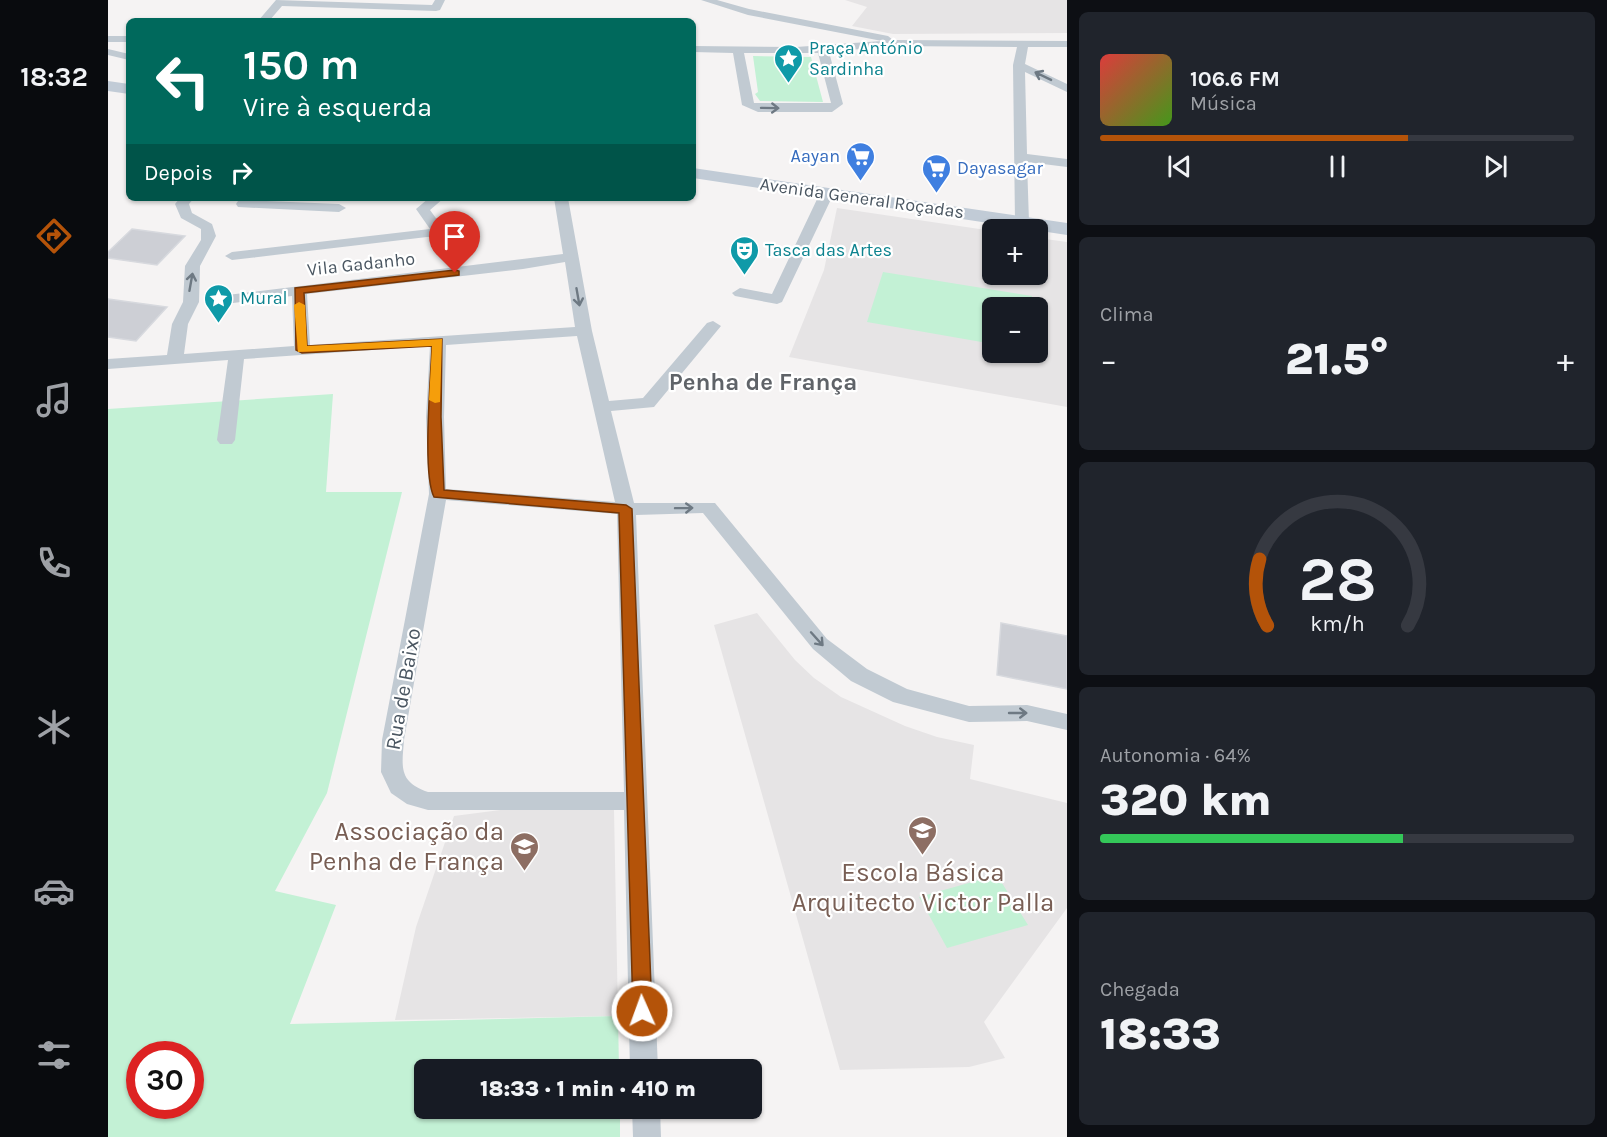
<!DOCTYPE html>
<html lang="pt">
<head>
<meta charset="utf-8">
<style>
	body { margin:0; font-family:Karla,sans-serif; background:#20242c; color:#f1f3f6; height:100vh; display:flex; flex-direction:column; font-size:22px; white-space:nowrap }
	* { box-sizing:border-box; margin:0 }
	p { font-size:20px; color:#9ea1a6 }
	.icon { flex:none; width:33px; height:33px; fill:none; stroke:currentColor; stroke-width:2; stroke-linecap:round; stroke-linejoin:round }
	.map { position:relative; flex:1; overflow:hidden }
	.details { display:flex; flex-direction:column; gap:12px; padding:12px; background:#0d0f14; width:540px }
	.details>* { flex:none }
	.top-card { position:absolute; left:18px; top:18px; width:570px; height:183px; border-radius:9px; box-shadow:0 2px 4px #0004; background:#00695c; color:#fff; overflow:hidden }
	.buttons { position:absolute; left:874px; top:219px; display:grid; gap:12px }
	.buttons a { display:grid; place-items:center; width:66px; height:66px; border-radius:9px; background:#171b24; box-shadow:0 2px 4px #0004; font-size:30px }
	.speed { position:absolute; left:18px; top:1041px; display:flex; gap:12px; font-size:30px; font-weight:700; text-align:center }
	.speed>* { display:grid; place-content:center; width:78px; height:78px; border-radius:50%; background:#171b24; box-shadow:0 2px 4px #0004; line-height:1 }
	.speed .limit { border:9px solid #d22; background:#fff; color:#111 }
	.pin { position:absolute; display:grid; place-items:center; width:51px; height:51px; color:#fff; margin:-62px -26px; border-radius:50% 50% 50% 0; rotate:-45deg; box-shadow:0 0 6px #0007 }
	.pin .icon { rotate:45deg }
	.me { position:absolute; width:66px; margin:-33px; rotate:358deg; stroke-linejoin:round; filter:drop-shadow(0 0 4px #0008) }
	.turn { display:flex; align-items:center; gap:21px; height:126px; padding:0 18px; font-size:27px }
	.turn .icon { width:78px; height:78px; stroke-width:2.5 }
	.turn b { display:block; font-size:42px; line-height:51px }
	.then { display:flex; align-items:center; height:57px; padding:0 18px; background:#0003; gap:12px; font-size:22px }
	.big { font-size:45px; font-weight:800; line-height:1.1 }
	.details .tile { flex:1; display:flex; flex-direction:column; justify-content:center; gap:9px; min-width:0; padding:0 21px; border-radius:9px; background:#20242c }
	.details .dial { align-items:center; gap:0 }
	.dial svg { height:156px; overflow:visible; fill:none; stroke:#363941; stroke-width:7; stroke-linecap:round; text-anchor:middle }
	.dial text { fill:#f1f3f6; stroke:none }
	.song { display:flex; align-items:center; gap:18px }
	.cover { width:72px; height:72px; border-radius:9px; background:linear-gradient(135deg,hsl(0 70% 55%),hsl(100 70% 35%)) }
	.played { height:6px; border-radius:3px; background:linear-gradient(90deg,#b45309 65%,#363941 65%) }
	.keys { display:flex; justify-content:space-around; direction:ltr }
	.heat { display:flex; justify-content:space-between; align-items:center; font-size:33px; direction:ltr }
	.charge { height:9px; border-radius:4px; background:linear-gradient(90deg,#34c759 64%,#363941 0) }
	.trip { position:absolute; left:306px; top:1059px; width:348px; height:60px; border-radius:9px; background:#171b24; box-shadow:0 2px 4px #0004; font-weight:800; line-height:60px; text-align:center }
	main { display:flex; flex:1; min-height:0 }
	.tab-bar { display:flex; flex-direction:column; width:108px; justify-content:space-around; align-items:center; background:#090b0e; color:#9ea1a6 }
	.tab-bar .icon { width:42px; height:42px }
	.tab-bar .current { color:#b45309 }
	.tab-bar b { font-size:27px; color:#f1f3f6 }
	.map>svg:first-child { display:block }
	.education { fill:#e6e4e5; fill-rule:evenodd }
	.green { fill:#c3f1d5; fill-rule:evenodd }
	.building { fill:#cdcfd5; stroke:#d7d9de; stroke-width:1.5 }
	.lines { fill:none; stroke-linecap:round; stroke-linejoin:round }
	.street { fill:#c1cad2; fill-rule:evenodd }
	.secondary { fill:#c1cbd6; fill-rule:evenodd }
	.oneway { stroke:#6e7983 }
	.route { fill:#b45309; stroke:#753606; stroke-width:1.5 }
	.slow { fill:#f59e0b }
	.labels { text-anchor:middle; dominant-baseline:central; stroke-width:4.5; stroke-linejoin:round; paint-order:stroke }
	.far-culture-label { font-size:18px; fill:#0d838f; stroke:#fff; text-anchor:start }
	.far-shop-label { font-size:18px; fill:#366cbe; stroke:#fff; text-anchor:end }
	.far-street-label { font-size:18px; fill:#4a5661; stroke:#fff }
	.street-label { font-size:21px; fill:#4a5661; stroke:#fff }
	.quarter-label { font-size:24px; font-weight:bold; fill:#5f6368; stroke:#fff }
	.near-education-label { font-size:26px; fill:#785e54; stroke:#fff; text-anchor:end }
</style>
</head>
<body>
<main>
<nav class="tab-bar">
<b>18:32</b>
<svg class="icon current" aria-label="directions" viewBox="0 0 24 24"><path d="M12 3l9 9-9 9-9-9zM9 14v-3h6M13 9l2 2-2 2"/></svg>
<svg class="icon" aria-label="music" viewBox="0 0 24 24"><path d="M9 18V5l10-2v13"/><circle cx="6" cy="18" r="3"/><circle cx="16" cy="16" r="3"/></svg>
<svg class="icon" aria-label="phone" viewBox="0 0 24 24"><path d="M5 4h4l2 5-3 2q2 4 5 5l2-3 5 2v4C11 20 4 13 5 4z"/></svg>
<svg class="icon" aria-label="climate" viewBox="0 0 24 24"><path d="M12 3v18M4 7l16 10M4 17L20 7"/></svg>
<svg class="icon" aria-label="car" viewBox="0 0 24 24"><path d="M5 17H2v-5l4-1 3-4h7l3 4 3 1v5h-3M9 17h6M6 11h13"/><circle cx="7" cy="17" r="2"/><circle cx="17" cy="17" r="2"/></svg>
<svg class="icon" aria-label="filters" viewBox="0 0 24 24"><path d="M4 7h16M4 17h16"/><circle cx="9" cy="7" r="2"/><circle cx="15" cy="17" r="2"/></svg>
</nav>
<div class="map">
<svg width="959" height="1137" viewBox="0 0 959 1137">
	<rect width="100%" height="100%" fill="#f5f3f3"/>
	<path class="education" d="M 737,0 L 959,0 L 959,33 L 785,34 L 744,26 L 759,7 Z
		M 729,208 L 885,231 L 885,274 L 930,274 L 930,238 L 959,242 L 959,407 L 681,357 L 716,270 ZM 885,308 L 930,308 L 930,352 L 885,352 Z
		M 649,613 L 687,660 L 706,678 L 733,697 L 797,726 L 829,737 L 866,745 L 862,779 L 959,803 L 959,908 L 876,1022 L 897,1058 L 861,1067 L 732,1070 L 606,625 Z
		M 407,808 L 506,810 L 510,1016 L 287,1020 L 308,927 L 346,816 Z"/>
	<path class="green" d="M 645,56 L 703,57 L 715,102 L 652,101 L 647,94 L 650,92 Z
		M 775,272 L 924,296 L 922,307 L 885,308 L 885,344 L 759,322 Z
		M 225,394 L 218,492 L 294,492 L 219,793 L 167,891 L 228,905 L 182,1024 L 510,1016 L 511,1069 L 316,1070 L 316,1108 L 512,1109 L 512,1137 L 0,1137 L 0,409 ZM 32,1054 L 82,1054 L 82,1106 L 32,1106 Z
		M 889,875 L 920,925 L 839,948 L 811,897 Z"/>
	<path class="building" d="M 24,229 L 77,236 L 49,265 L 0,258 L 0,252 Z
		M 0,299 L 59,307 L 28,341 L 0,337 Z
		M 893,623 L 959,636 L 959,689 L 889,675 Z"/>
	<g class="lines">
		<path class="street" d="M 168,0 L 324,5 L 327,0 L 337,0 L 332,10 L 328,11 L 174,6 L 161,21 L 150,21 Z
			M 593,0 L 609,0 L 641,9 L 780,36 L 785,40 L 959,41 L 959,47 L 920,47 L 917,64 L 959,84 L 959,92 L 917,72 L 919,154 L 959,159 L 959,167 L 919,162 L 921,222 L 914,226 L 909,225 L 907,222 L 905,65 L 909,47 L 784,46 L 721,52 L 735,104 L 724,112 L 650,112 L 634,105 L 625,53 L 585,52 L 585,46 L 688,47 L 774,41 L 640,15 ZM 636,53 L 710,53 L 723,103 L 646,103 Z
			M 0,36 L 21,36 L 21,42 L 0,42 Z
			M 0,49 L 21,54 L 21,60 L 0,55 Z
			M 719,189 L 726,193 L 674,302 L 669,304 L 627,296 L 624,293 L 632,288 L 664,294 L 712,193 Z
			M 72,198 L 86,198 L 81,204 L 84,213 L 104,224 L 108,236 L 92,266 L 91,302 L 80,324 L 76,354 L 186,346 L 184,296 L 108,305 L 100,300 L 103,297 L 455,254 L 446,198 L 460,198 L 484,331 L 501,401 L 535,398 L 599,323 L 605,321 L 613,326 L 546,407 L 503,411 L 526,503 L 607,503 L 719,639 L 759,669 L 799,689 L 861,706 L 919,705 L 959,714 L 959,730 L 919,721 L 861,722 L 785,702 L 743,681 L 705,649 L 595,513 L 528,515 L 550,1070 L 522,1070 L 516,810 L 320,810 L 299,804 L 283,793 L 273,772 L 274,740 L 321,494 L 318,417 L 322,346 L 136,359 L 127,440 L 124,444 L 112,444 L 109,440 L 120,360 L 0,369 L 0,359 L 59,355 L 64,324 L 75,302 L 77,266 L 93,240 L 93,229 L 73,218 L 67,204 ZM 457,262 L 467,327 L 202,345 L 199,294 L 415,269 ZM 469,336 L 507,502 L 338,489 L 336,417 L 338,345 ZM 338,500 L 509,514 L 516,792 L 320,792 C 290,782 294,766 296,740 Z
			M 321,198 L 336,198 L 322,210 L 338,232 L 336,235 L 124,260 L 117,256 L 124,252 L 322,229 L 308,209 Z
			M 135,200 L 231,204 L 238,208 L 231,212 L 130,207 L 128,204 L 130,201 Z
			M 524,1108 L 552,1108 L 553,1137 L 525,1137 Z"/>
		<path class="secondary" d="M 0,81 L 21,84 L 21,94 L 0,91 Z
			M 585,168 L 959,223 L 959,235 L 585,178 Z"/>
	</g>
	<defs><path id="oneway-shaft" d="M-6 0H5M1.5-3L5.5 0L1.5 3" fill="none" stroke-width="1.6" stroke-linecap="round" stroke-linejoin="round" transform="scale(1.5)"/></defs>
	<g class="oneway">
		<use href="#oneway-shaft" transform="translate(935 76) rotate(-154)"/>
		<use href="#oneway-shaft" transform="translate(662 108) rotate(1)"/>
		<use href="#oneway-shaft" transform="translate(83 282) rotate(-80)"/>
		<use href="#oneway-shaft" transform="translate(470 297) rotate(80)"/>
		<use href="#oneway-shaft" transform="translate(576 508) rotate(-1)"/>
		<use href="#oneway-shaft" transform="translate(709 639) rotate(48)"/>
		<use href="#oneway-shaft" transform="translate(910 713)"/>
	</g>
	<path class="route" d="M 347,270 L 351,271 L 351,275 L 196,293 L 199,346 L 334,339 L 333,417 L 336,490 L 518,505 L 524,509 L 544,1011 L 541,1018 L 534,1020 L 528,1018 L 525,1011 L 511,513 L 326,497 C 314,474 323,376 324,346 L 194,353 L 188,350 L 187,288 Z"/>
	<path class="slow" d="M 191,302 L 197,305 L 199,346 L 334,339 L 332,402 L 327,403 L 321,400 L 324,346 L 190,352 L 186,305 Z"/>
	<defs>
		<symbol id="sight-pin" viewBox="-11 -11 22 30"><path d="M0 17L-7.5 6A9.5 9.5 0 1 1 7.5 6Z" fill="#0f9aa8" stroke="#fff"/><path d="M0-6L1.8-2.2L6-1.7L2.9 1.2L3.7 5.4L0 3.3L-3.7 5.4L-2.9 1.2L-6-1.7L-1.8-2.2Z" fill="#fff"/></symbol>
		<symbol id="supermarket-pin" viewBox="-11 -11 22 30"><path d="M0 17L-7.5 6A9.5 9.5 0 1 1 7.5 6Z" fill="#3f7fe0" stroke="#fff"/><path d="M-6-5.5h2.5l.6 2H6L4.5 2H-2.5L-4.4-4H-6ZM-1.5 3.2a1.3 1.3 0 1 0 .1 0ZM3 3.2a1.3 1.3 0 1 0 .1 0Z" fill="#fff"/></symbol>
		<symbol id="theatre-pin" viewBox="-11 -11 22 30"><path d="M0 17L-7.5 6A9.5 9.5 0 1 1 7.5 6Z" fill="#0f9aa8" stroke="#fff"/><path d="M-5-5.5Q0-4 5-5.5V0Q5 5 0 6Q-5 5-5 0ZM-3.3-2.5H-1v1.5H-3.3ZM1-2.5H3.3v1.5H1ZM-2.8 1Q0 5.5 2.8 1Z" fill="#fff"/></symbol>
		<symbol id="school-pin" viewBox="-11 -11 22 30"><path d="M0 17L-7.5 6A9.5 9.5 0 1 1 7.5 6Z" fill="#8d6e63" stroke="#fff"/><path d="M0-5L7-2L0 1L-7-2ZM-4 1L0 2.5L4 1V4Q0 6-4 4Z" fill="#fff"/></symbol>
	</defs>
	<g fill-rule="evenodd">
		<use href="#sight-pin" x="664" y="42" width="33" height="45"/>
		<use href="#supermarket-pin" x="736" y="140" width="33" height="45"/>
		<use href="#supermarket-pin" x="812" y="152" width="33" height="45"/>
		<use href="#theatre-pin" x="620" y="234" width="33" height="45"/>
		<use href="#sight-pin" x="94" y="282" width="33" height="45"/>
		<use href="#school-pin" x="798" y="814" width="33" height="45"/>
		<use href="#school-pin" x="400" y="830" width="33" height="45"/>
	</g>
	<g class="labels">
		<g class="far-culture-label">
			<text x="701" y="48">Praça António<tspan x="701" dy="21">Sardinha</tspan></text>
			<text x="657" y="250">Tasca das Artes</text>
			<text x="132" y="298">Mural</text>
		</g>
		<g class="far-shop-label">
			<text x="732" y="156">Aayan</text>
			<text x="849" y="168" text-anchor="start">Dayasagar</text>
		</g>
		<g class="far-street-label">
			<text transform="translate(754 198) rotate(8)">Avenida General Roçadas</text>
			<text transform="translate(253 264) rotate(-6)">Vila Gadanho</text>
		</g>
		<g class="street-label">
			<text transform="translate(295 689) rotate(-80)">Rua de Baixo</text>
		</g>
		<g class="quarter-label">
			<text x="655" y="382">Penha de França</text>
		</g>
		<g class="near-education-label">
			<text x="396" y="831">Associação da<tspan x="396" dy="30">Penha de França</tspan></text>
			<text x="815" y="872" text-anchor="middle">Escola Básica<tspan x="815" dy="30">Arquitecto Victor Palla</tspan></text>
		</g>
	</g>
</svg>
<div class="buttons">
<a>+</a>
<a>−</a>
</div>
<div class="speed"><div class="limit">30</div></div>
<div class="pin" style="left:347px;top:273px;background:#d93025"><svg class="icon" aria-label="arrive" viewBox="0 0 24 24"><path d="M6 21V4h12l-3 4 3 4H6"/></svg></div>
<svg class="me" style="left:534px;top:1011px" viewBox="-20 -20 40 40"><circle r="17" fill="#b45309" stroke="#fff" stroke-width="3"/><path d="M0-11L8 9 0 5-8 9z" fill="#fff"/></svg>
<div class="trip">18:33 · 1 min · 410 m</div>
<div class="top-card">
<div class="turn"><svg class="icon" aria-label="left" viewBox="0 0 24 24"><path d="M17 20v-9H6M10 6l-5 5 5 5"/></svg><div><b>150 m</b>Vire à esquerda</div></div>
<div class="then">Depois<svg class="icon" aria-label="right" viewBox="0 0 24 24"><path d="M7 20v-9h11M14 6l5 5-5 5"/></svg></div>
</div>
</div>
<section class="details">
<div class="tile">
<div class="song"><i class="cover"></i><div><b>106.6 FM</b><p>Música</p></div></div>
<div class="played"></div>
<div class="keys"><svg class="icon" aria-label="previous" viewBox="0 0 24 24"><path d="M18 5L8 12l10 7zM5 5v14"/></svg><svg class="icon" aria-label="pause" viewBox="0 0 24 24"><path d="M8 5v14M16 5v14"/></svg><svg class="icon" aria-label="next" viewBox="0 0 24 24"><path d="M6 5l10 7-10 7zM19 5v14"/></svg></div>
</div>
<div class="tile"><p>Clima</p>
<div class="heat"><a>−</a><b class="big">21.5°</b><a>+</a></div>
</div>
<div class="tile dial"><svg viewBox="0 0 100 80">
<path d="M14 69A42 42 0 1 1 86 69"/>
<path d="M14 69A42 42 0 0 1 10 35" stroke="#b45309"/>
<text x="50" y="56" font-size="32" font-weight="700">28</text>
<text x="50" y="72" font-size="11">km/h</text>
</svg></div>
<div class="tile"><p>Autonomia · 64%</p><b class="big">320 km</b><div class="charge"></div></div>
<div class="tile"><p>Chegada</p><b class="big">18:33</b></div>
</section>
</main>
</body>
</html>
